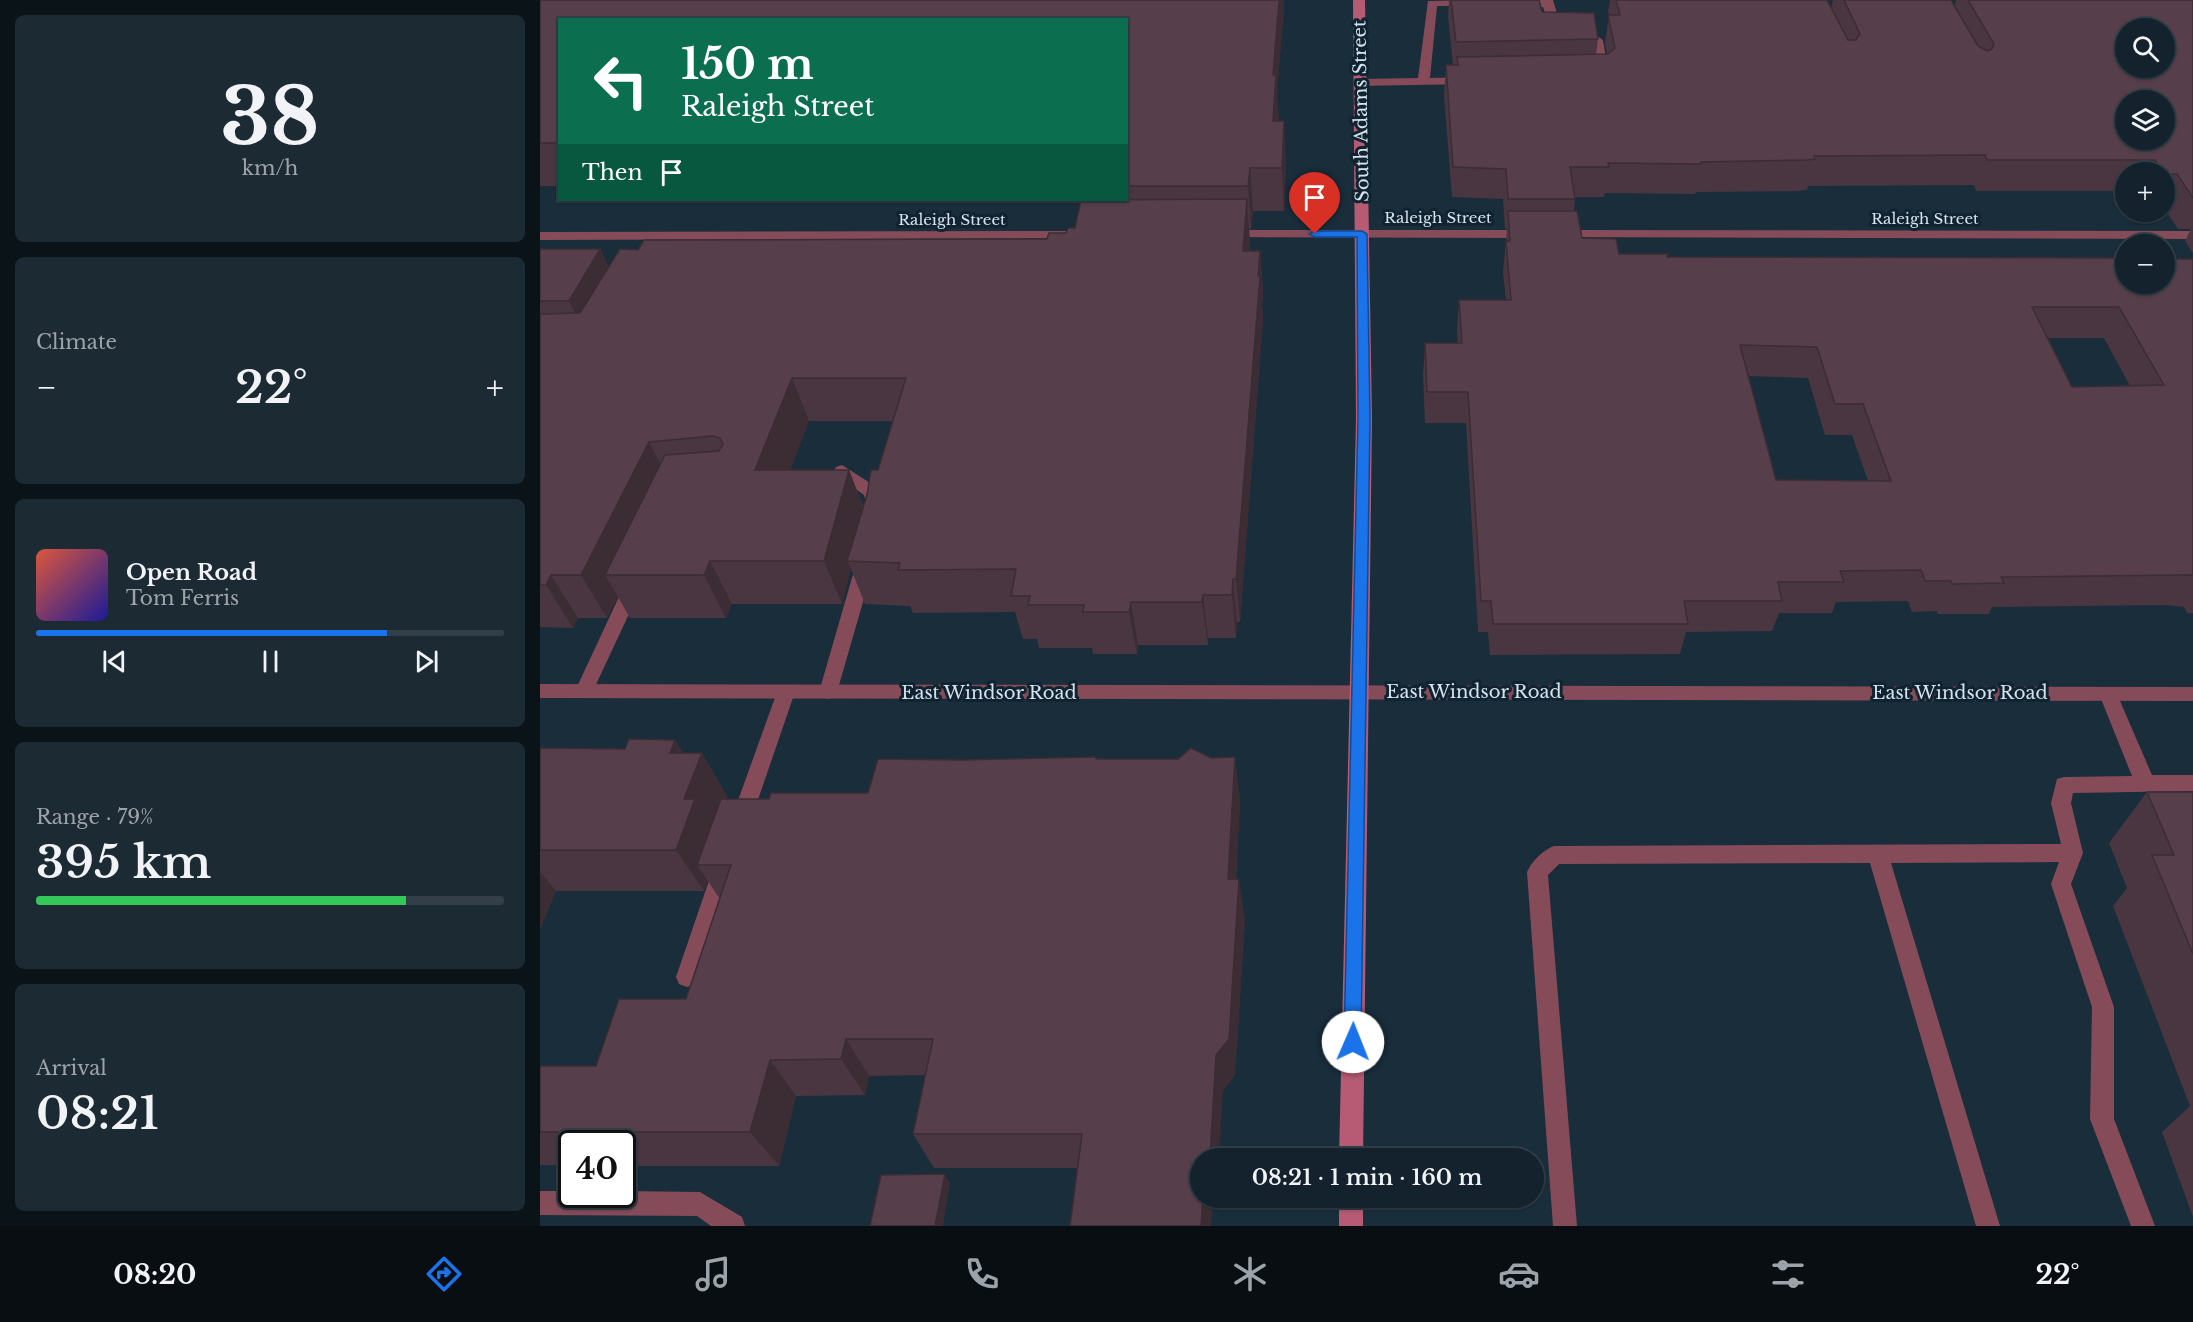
<!DOCTYPE html>
<html lang="en">
<head>
<meta charset="utf-8">
<style>
	body { margin:0; font-family:"Libre Baskerville",serif; background:#1c2a34; color:#f1f3f6; height:100vh; display:flex; flex-direction:column; font-size:22px; white-space:nowrap }
	* { box-sizing:border-box; margin:0 }
	p { font-size:20px; color:#9da4a9 }
	.icon { flex:none; width:33px; height:33px; fill:none; stroke:currentColor; stroke-width:2; stroke-linecap:round; stroke-linejoin:round }
	.map { position:relative; flex:1; overflow:hidden }
	.drawer { display:flex; flex-direction:column; gap:15px; padding:15px; background:#0a1318; width:540px }
	.drawer>* { flex:none }
	.guide { position:absolute; left:18px; top:18px; width:570px; height:183px; border-radius:0px; box-shadow:0 2px 4px #0004,0 0 0 2px #323f48; background:#0b6e4f; color:#fff; overflow:hidden }
	.fabs { position:absolute; left:1575px; top:18px; display:grid; gap:12px }
	.fabs a { display:grid; place-items:center; width:60px; height:60px; border-radius:50%; background:#13222c; box-shadow:0 2px 4px #0004,0 0 0 2px #323f48; font-size:30px }
	.speed { position:absolute; left:18px; top:1130px; display:flex; gap:12px; font-size:30px; font-weight:700; text-align:center }
	.speed>* { display:grid; place-content:center; width:78px; height:78px; border-radius:50%; background:#13222c; box-shadow:0 2px 4px #0004,0 0 0 2px #323f48; line-height:1 }
	.speed .limit { border:3px solid #111; border-radius:9px; background:#fff; color:#111 }
	.pin { position:absolute; display:grid; place-items:center; width:51px; height:51px; color:#fff; margin:-62px -26px; border-radius:50% 50% 50% 0; rotate:-45deg; box-shadow:0 0 6px #0007 }
	.pin .icon { rotate:45deg }
	.me { position:absolute; width:66px; margin:-33px; rotate:1deg; stroke-linejoin:round; filter:drop-shadow(0 0 4px #0008) }
	.turn { display:flex; align-items:center; gap:21px; height:126px; padding:0 24px; font-size:27px }
	.turn .icon { width:78px; height:78px; stroke-width:2.5 }
	.turn b { display:block; font-size:42px; line-height:51px }
	.then { display:flex; align-items:center; height:57px; padding:0 24px; background:#0003; gap:12px; font-size:22px }
	.big { font-size:45px; font-weight:600; line-height:1.1 }
	.drawer .card { flex:1; display:flex; flex-direction:column; justify-content:center; gap:9px; min-width:0; padding:0 21px; border-radius:9px; background:#1c2a34 }
	.drawer .dial { align-items:center; gap:0 }
	.dial b { font-size:78px; line-height:1 }
	.song { display:flex; align-items:center; gap:18px }
	.cover { width:72px; height:72px; border-radius:9px; background:linear-gradient(135deg,hsl(10 70% 55%),hsl(240 70% 35%)) }
	.played { height:6px; border-radius:3px; background:linear-gradient(90deg,#1a73e8 75%,#323f48 75%) }
	.keys { display:flex; justify-content:space-around; direction:ltr }
	.heat { display:flex; justify-content:space-between; align-items:center; font-size:33px; direction:ltr }
	.charge { height:9px; border-radius:4px; background:linear-gradient(90deg,#34c759 79%,#323f48 0) }
	.trip { position:absolute; left:650px; top:1148px; width:354px; height:60px; border-radius:30px; background:#13222c; box-shadow:0 2px 4px #0004,0 0 0 2px #323f48; font-weight:600; line-height:60px; text-align:center }
	.dock { display:flex; height:96px; justify-content:space-around; align-items:center; background:#080e12; color:#9da4a9 }
	.dock .icon { width:42px; height:42px }
	.dock .active { color:#1a73e8 }
	.dock b { font-size:27px; color:#f1f3f6 }
	main { display:flex; flex:1; min-height:0 }
	.map>svg:first-child { display:block }
	.lines { fill:none; stroke-linecap:round; stroke-linejoin:round }
	.lane { fill:#854b59; fill-rule:evenodd }
	.street { fill:#854b59; fill-rule:evenodd }
	.secondary { fill:#b75b74; fill-rule:evenodd }
	.wall { fill:#4a3640; fill-rule:evenodd }
	.shaded-wall { fill:#3c2c34 }
	.building { fill:#563f4b; stroke:#3c2c34; stroke-width:1.5; fill-rule:evenodd }
	.route { fill:#1a73e8; stroke:#114b97; stroke-width:1.5 }
	.labels { text-anchor:middle; dominant-baseline:central; stroke-width:6; stroke-linejoin:round; paint-order:stroke }
	.far-street-label { font-size:15px; fill:#d6e2ec; stroke:#0f2330 }
	.street-label { font-size:18px; fill:#d6e2ec; stroke:#0f2330 }
</style>
</head>
<body>
<main>
<section class="drawer">
<div class="card dial"><b>38</b><p>km/h</p></div>
<div class="card"><p>Climate</p>
<div class="heat"><a>−</a><b class="big">22°</b><a>+</a></div>
</div>
<div class="card">
<div class="song"><i class="cover"></i><div><b>Open Road</b><p>Tom Ferris</p></div></div>
<div class="played"></div>
<div class="keys"><svg class="icon" aria-label="previous" viewBox="0 0 24 24"><path d="M18 5L8 12l10 7zM5 5v14"/></svg><svg class="icon" aria-label="pause" viewBox="0 0 24 24"><path d="M8 5v14M16 5v14"/></svg><svg class="icon" aria-label="next" viewBox="0 0 24 24"><path d="M6 5l10 7-10 7zM19 5v14"/></svg></div>
</div>
<div class="card"><p>Range · 79%</p><b class="big">395 km</b><div class="charge"></div></div>
<div class="card"><p>Arrival</p><b class="big">08:21</b></div>
</section>
<div class="map">
<svg width="1653" height="1226" viewBox="0 0 1653 1226">
	<rect width="100%" height="100%" fill="#192d3b"/>
	<g class="lines">
		<path class="lane" d="M 935,0 L 939,3 L 933,6 L 897,6 L 890,78 L 929,77 L 933,78 L 933,84 L 816,86 L 814,83 L 820,79 L 878,78 L 888,1 Z
			M 1013,0 L 1023,34 L 1057,36 L 1063,40 L 1069,77 L 1067,80 L 1059,80 L 1057,77 L 1052,43 L 1014,39 L 1003,7 L 976,6 L 970,3 L 974,0 Z
			M 302,465 L 338,488 L 344,511 L 342,515 L 330,515 L 324,495 L 296,475 L 294,471 L 296,467 Z
			M 325,558 L 331,559 L 334,564 L 297,692 L 295,697 L 288,699 L 281,697 L 279,692 L 316,564 L 319,559 Z
			M 94,577 L 100,579 L 103,584 L 53,691 L 51,696 L 44,698 L 37,696 L 35,691 L 85,584 L 88,579 Z
			M 246,685 L 253,687 L 255,692 L 211,820 L 208,826 L 201,829 L 194,826 L 191,820 L 237,692 L 239,687 Z
			M 1568,687 L 1575,689 L 1577,694 L 1612,775 L 1653,775 L 1653,791 L 1533,793 L 1531,803 L 1543,853 L 1531,884 L 1574,1007 L 1574,1119 L 1615,1226 L 1591,1226 L 1550,1119 L 1552,1007 L 1511,884 L 1519,862 L 1351,863 L 1460,1226 L 1436,1226 L 1330,863 L 1019,864 L 1008,875 L 1037,1226 L 1013,1226 L 987,872 C 992,861 1003,850 1014,846 L 1521,844 L 1511,803 L 1517,779 L 1524,777 L 1592,776 L 1559,694 L 1561,689 Z
			M 183,860 L 190,863 L 193,869 L 158,977 L 155,984 L 147,987 L 139,984 L 136,977 L 173,869 L 176,863 Z
			M 0,1191 L 32,1191 L 32,1194 L 82,1194 L 82,1191 L 160,1192 L 202,1217 L 205,1226 L 171,1226 L 157,1216 L 0,1215 Z"/>
		<path class="street" d="M 686,230 L 991,230 L 998,234 L 991,238 L 681,237 L 679,234 Z
			M 1019,230 L 1653,231 L 1653,239 L 1014,237 L 1012,234 Z
			M 532,231 L 539,235 L 537,238 L 0,240 L 0,232 Z
			M 0,684 L 1653,687 L 1653,701 L 0,698 Z"/>
		<path class="secondary" d="M 813,0 L 825,0 L 832,418 L 823,1158 L 799,1158 L 816,418 Z
			M 799,1197 L 823,1197 L 823,1226 L 799,1226 Z"/>
	</g>
	<path class="wall" d="M 0,0 L 744,0 L 744,7 L 737,92 L 738,121 L 746,164 L 744,211 L 713,211 L 711,229 L 709,229 L 710,251 L 720,251 L 723,294 L 722,304 L 723,319 L 700,622 L 697,622 L 696,638 L 668,638 L 668,645 L 598,645 L 597,654 L 553,654 L 552,648 L 499,648 L 497,639 L 483,639 L 475,612 L 373,613 L 370,606 L 325,604 L 311,569 L 302,604 L 192,604 L 186,618 L 90,618 L 78,597 L 67,618 L 38,618 L 33,628 L 0,627 L 0,249 L 60,249 L 69,267 L 98,250 L 507,239 L 526,233 L 586,200 L 586,20 L 20,20 L 20,186 L 0,186 ZM 269,421 L 353,421 L 338,470 L 324,508 L 309,470 L 250,470 Z
		M 909,0 L 999,0 L 1002,12 L 1058,39 L 1056,55 L 1067,54 L 1065,44 L 1069,15 L 1068,11 L 1070,0 L 1287,0 L 1291,8 L 1293,0 L 1411,0 L 1414,6 L 1416,0 L 1653,0 L 1653,253 L 1645,241 L 1651,229 L 1638,229 L 1624,208 L 1624,172 L 1586,172 L 1586,191 L 1436,191 L 1434,185 L 1268,186 L 1267,190 L 1259,191 L 1156,192 L 1155,194 L 1065,193 L 1064,197 L 1035,197 L 1034,211 L 1042,238 L 1079,254 L 1127,257 L 1653,259 L 1653,613 L 1647,613 L 1644,607 L 1625,605 L 1452,607 L 1449,614 L 1398,614 L 1397,611 L 1372,612 L 1368,601 L 1296,602 L 1292,613 L 1239,613 L 1232,631 L 1146,632 L 1140,654 L 950,655 L 948,632 L 938,632 L 926,423 L 885,423 L 883,375 L 885,343 L 918,343 L 917,331 L 919,300 L 966,300 L 963,272 L 967,229 L 965,229 L 963,199 L 912,197 L 904,95 L 906,65 L 913,65 L 908,16 ZM 1508,338 L 1564,338 L 1590,386 L 1532,387 ZM 1208,376 L 1268,378 L 1285,435 L 1312,435 L 1328,481 L 1236,480 Z
		M 135,740 L 143,753 L 162,753 L 187,796 L 186,799 L 229,799 L 328,793 L 422,760 L 556,757 L 557,759 L 700,800 L 696,879 L 705,919 L 695,1075 L 683,1091 L 660,1158 L 660,1197 L 677,1197 L 676,1207 L 672,1207 L 671,1226 L 530,1226 L 538,1168 L 394,1168 L 373,1134 L 386,1075 L 329,1076 L 325,1095 L 256,1096 L 239,1166 L 82,1166 L 82,1143 L 32,1143 L 32,1165 L 0,1165 L 0,1066 L 56,1066 L 146,999 L 180,899 L 168,881 L 164,891 L 16,891 L 0,929 L 0,748 L 85,749 Z
		M 1607,792 L 1653,792 L 1653,1217 L 1622,1132 L 1650,1106 L 1573,906 L 1587,888 L 1569,843 Z"/>
	<path class="shaded-wall" d="M 739,0 L 744,0 L 744,7 L 737,92 L 739,117 L 736,164 L 733,121 L 733,75 Z
		M 744,121 L 746,164 L 744,211 L 742,168 Z
		M 710,168 L 713,211 L 711,229 L 708,186 Z
		M 707,199 L 710,242 L 707,294 L 703,251 Z
		M 60,249 L 81,292 L 51,344 L 29,301 Z
		M 720,251 L 723,294 L 722,304 L 723,319 L 700,622 L 696,579 Z
		M 252,378 L 269,421 L 234,513 L 215,470 Z
		M 109,442 L 131,485 L 65,575 L 78,597 L 67,618 L 41,575 Z
		M 309,470 L 325,513 L 307,561 L 311,569 L 302,604 L 284,561 Z
		M 170,561 L 192,604 L 186,618 L 164,575 Z
		M 11,575 L 38,618 L 33,628 L 6,585 Z
		M 693,579 L 697,622 L 696,638 L 692,595 Z
		M 663,595 L 668,638 L 668,645 L 662,602 Z
		M 591,602 L 598,645 L 597,654 L 589,612 Z
		M 135,740 L 155,772 L 162,753 L 187,796 L 175,830 L 157,865 L 168,881 L 164,891 L 136,850 L 144,799 L 130,753 Z
		M 695,757 L 700,800 L 693,919 L 688,879 Z
		M 0,872 L 16,891 L 0,929 Z
		M 699,879 L 705,919 L 695,1075 L 683,1091 L 679,1158 L 670,1158 L 676,1055 Z
		M 306,1039 L 329,1076 L 325,1095 L 301,1059 Z
		M 230,1060 L 256,1096 L 239,1166 L 210,1132 Z
		M 405,1174 L 410,1183 L 403,1226 L 395,1226 Z
		M 663,1197 L 670,1197 L 672,1207 L 671,1226 L 661,1226 Z
		M 674,1197 L 677,1197 L 676,1207 Z"/>
	<path class="building" d="M 0,0 L 739,0 L 733,75 L 736,75 L 733,121 L 744,121 L 742,168 L 710,168 L 708,186 L 586,186 L 586,20 L 20,20 L 20,143 L 0,143 Z
		M 911,0 L 999,0 L 1002,12 L 1054,13 L 1058,39 L 916,42 Z
		M 1076,0 L 1287,0 L 1308,40 L 1316,40 L 1320,34 L 1304,0 L 1411,0 L 1438,46 L 1447,51 L 1452,49 L 1454,44 L 1428,0 L 1653,0 L 1653,198 L 1637,174 L 1624,174 L 1624,172 L 1623,172 L 1615,160 L 1447,160 L 1445,155 L 1274,156 L 1275,159 L 1267,160 L 1161,162 L 1161,164 L 1068,163 L 1069,167 L 1030,167 L 1035,199 L 968,199 L 966,169 L 913,167 L 906,65 L 918,65 L 917,57 L 1068,54 L 1075,48 L 1068,15 L 1080,15 ZM 1586,28 L 1624,28 L 1624,68 L 1586,68 ZM 1586,100 L 1624,100 L 1624,140 L 1586,140 Z
		M 707,199 L 703,251 L 720,251 L 718,276 L 720,276 L 696,579 L 693,579 L 692,595 L 663,595 L 662,602 L 591,602 L 589,612 L 543,612 L 544,605 L 488,605 L 490,596 L 471,596 L 476,569 L 358,570 L 360,563 L 307,561 L 327,495 L 331,470 L 338,470 L 366,378 L 252,378 L 215,470 L 309,470 L 284,561 L 170,561 L 164,575 L 65,575 L 125,455 L 179,451 L 183,444 L 180,438 L 173,436 L 109,442 L 41,575 L 11,575 L 6,585 L 0,585 L 0,314 L 40,313 L 80,249 L 98,250 L 104,240 L 507,239 L 509,233 L 526,233 L 528,228 L 535,228 L 541,200 Z
		M 968,211 L 1037,211 L 1042,238 L 1076,239 L 1079,254 L 1128,254 L 1127,257 L 1586,258 L 1586,284 L 1624,284 L 1624,259 L 1653,259 L 1653,575 L 1644,575 L 1461,577 L 1464,583 L 1412,584 L 1411,581 L 1385,581 L 1381,570 L 1300,571 L 1304,582 L 1238,582 L 1242,601 L 1144,601 L 1148,624 L 953,624 L 951,601 L 941,601 L 928,392 L 887,392 L 885,343 L 922,343 L 919,300 L 971,300 L 966,241 L 970,241 ZM 1492,307 L 1579,307 L 1624,385 L 1532,387 ZM 1200,345 L 1277,347 L 1295,404 L 1323,404 L 1351,481 L 1236,480 Z
		M 0,249 L 60,249 L 29,301 L 0,301 Z
		M 89,739 L 135,740 L 130,753 L 162,753 L 144,799 L 155,799 L 136,850 L 0,850 L 0,748 L 85,749 Z
		M 651,748 L 671,758 L 695,757 L 688,879 L 699,879 L 689,1039 L 676,1055 L 670,1158 L 660,1158 L 660,1197 L 663,1197 L 661,1226 L 530,1226 L 542,1134 L 373,1134 L 393,1039 L 306,1039 L 301,1059 L 230,1060 L 210,1132 L 0,1132 L 0,1066 L 56,1066 L 79,999 L 146,999 L 191,865 L 157,865 L 181,799 L 229,799 L 231,793 L 328,793 L 338,759 L 422,760 L 556,757 L 556,759 L 638,759 Z
		M 1607,792 L 1653,792 L 1653,954 L 1612,855 L 1634,855 Z
		M 405,1174 L 395,1226 L 330,1226 L 341,1175 Z"/>
	<path class="route" d="M 822,231 L 827,234 L 830,418 L 821,1042 L 819,1048 L 813,1050 L 807,1048 L 804,1042 L 818,418 L 817,237 L 775,237 L 769,234 L 775,231 Z"/>
	<g class="labels">
		<g class="far-street-label">
			<text x="898" y="217">Raleigh Street</text>
			<text x="1385" y="218">Raleigh Street</text>
			<text x="412" y="219">Raleigh Street</text>
		</g>
		<g class="street-label">
			<text transform="translate(821 111) rotate(-91)">South Adams Street</text>
			<text x="934" y="692">East Windsor Road</text>
			<text x="449" y="693">East Windsor Road</text>
			<text x="1420" y="693">East Windsor Road</text>
		</g>
	</g>
</svg>
<div class="fabs">
<a><svg class="icon" aria-label="search" viewBox="0 0 24 24"><circle cx="10" cy="10" r="6"/><path d="M15 15l6 6"/></svg></a>
<a><svg class="icon" aria-label="layers" viewBox="0 0 24 24"><path d="M12 4l9 5-9 5-9-5zM3 14l9 5 9-5"/></svg></a>
<a>+</a>
<a>−</a>
</div>
<div class="speed"><div class="limit">40</div></div>
<div class="pin" style="left:775px;top:234px;background:#d93025"><svg class="icon" aria-label="arrive" viewBox="0 0 24 24"><path d="M6 21V4h12l-3 4 3 4H6"/></svg></div>
<svg class="me" style="left:813px;top:1042px" viewBox="-20 -20 40 40"><circle r="19" fill="#fff"/><path d="M0-13L10 11 0 6-10 11z" fill="#1a73e8"/></svg>
<div class="trip">08:21 · 1 min · 160 m</div>
<div class="guide">
<div class="turn"><svg class="icon" aria-label="left" viewBox="0 0 24 24"><path d="M17 20v-9H6M10 6l-5 5 5 5"/></svg><div><b>150 m</b>Raleigh Street</div></div>
<div class="then">Then<svg class="icon" aria-label="arrive" viewBox="0 0 24 24"><path d="M6 21V4h12l-3 4 3 4H6"/></svg></div>
</div>
</div>
</main>
<nav class="dock">
<b>08:20</b>
<svg class="icon active" aria-label="directions" viewBox="0 0 24 24"><path d="M12 3l9 9-9 9-9-9zM9 14v-3h6M13 9l2 2-2 2"/></svg>
<svg class="icon" aria-label="music" viewBox="0 0 24 24"><path d="M9 18V5l10-2v13"/><circle cx="6" cy="18" r="3"/><circle cx="16" cy="16" r="3"/></svg>
<svg class="icon" aria-label="phone" viewBox="0 0 24 24"><path d="M5 4h4l2 5-3 2q2 4 5 5l2-3 5 2v4C11 20 4 13 5 4z"/></svg>
<svg class="icon" aria-label="climate" viewBox="0 0 24 24"><path d="M12 3v18M4 7l16 10M4 17L20 7"/></svg>
<svg class="icon" aria-label="car" viewBox="0 0 24 24"><path d="M5 17H2v-5l4-1 3-4h7l3 4 3 1v5h-3M9 17h6M6 11h13"/><circle cx="7" cy="17" r="2"/><circle cx="17" cy="17" r="2"/></svg>
<svg class="icon" aria-label="filters" viewBox="0 0 24 24"><path d="M4 7h16M4 17h16"/><circle cx="9" cy="7" r="2"/><circle cx="15" cy="17" r="2"/></svg>
<b>22°</b>
</nav>
</body>
</html>
